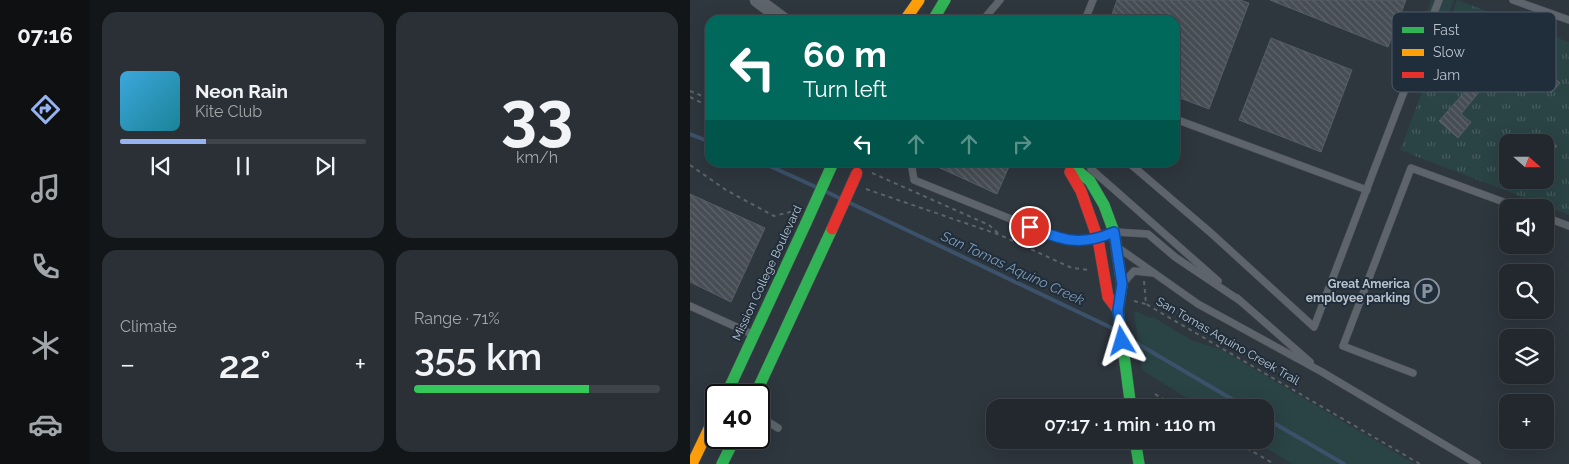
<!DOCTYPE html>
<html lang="en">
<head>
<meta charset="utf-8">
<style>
	body { margin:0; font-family:Raleway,sans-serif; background:#2a3036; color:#f1f3f6; height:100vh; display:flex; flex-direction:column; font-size:19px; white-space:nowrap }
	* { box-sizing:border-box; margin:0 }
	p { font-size:16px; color:#a2a6aa }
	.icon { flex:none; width:28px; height:28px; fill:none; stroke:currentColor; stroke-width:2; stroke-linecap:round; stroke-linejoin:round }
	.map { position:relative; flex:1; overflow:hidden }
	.side { display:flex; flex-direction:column; gap:12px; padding:12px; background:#131619; width:600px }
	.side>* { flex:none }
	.hud { position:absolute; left:15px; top:15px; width:475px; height:152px; border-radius:15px; box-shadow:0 5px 20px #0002,0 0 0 1px #3f444a; background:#00695c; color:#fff; overflow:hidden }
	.needle { width:32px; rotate:111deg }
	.buttons { position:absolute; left:809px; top:134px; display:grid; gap:10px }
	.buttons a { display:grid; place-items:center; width:55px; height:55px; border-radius:10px; background:#22282e; box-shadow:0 5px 20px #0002,0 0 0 1px #3f444a; font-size:25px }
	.speed { position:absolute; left:15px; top:384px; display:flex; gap:10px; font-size:25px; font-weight:700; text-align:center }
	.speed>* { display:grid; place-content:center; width:65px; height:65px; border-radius:50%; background:#22282e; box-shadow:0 5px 20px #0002,0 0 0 1px #3f444a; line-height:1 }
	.speed .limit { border:2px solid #111; border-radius:8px; background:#fff; color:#111 }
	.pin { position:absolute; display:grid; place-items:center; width:42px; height:42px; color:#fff; margin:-21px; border:2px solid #fff; border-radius:50%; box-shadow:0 1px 5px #0007 }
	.me { position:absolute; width:55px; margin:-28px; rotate:353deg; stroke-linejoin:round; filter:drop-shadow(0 0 4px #0008) }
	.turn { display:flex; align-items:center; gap:18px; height:105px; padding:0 15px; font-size:22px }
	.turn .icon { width:65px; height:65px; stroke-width:2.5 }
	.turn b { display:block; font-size:35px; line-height:42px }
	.lanes { display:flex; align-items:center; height:48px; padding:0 15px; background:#0003; justify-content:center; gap:25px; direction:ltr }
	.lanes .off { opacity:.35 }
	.big { font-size:38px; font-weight:600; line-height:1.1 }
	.side .card { flex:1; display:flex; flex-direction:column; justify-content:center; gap:8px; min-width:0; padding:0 18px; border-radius:15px; background:#2a3036 }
	.side .dial { align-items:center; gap:0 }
	.dial b { font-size:65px; line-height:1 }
	.song { display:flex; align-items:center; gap:15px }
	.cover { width:60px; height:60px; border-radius:8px; background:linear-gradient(135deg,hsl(200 70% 55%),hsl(190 70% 35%)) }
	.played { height:5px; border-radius:2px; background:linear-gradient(90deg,#95b2f1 35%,#3f444a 35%) }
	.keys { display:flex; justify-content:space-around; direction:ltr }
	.heat { display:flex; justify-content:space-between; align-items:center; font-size:28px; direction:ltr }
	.charge { height:8px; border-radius:4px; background:linear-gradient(90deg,#34c759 71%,#3f444a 0) }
	.side .tiles { flex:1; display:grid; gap:12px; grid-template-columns:repeat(2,1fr) }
	.trip { position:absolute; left:296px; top:399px; width:288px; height:50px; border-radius:15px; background:#22282e; box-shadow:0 5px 20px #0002,0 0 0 1px #3f444a; font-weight:600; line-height:50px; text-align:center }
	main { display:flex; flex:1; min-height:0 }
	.tab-bar { display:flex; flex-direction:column; width:90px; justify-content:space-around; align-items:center; background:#0e1012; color:#a2a6aa }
	.tab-bar .icon { width:35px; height:35px }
	.tab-bar .selected { color:#95b2f1 }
	.tab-bar b { font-size:22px; color:#f1f3f6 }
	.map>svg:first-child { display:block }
	.grass { fill:#2a4345 }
	.park { fill:url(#park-tufts); fill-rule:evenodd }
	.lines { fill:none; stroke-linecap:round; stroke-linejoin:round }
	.stream { stroke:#3b526a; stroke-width:4 }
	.building { fill:url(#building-back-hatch); stroke:#565e65 }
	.lane-casing { stroke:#4d5258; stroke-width:8 }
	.street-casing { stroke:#4d5258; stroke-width:15 }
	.fast-casing { stroke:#4d5258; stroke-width:12 }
	.slow-casing { stroke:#4d5258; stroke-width:12 }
	.jam-casing { stroke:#4d5258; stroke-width:12 }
	.path { stroke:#5b6368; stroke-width:2; stroke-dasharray:4 4; stroke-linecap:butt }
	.lane { stroke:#5e646b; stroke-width:7 }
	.street { stroke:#5e646b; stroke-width:14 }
	.fast { stroke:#30b455; stroke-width:11 }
	.slow { stroke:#ff9f0a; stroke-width:11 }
	.jam { stroke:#e5322d; stroke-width:11 }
	.fast-bridge-casing { stroke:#4d5258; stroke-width:12; stroke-linecap:butt }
	.jam-bridge-casing { stroke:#4d5258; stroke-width:12; stroke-linecap:butt }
	.fast-bridge { stroke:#30b455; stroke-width:11 }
	.jam-bridge { stroke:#e5322d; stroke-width:11 }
	.route-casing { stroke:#114b97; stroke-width:12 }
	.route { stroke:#1a73e8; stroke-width:9 }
	.labels { text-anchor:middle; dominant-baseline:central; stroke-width:4; stroke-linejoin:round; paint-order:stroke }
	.street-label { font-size:12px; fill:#b9c3ce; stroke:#202d3a }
	.poi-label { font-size:12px; font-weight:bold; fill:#b9c3ce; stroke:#202d3a; text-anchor:end }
	.water-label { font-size:14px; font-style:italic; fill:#7f9ab5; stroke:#202d3a }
	.key { fill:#202d3a; stroke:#4e5a66; stroke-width:1 }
	.key-label { font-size:14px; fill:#b9c3ce }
</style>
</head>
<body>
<main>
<nav class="tab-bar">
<b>07:16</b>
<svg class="icon selected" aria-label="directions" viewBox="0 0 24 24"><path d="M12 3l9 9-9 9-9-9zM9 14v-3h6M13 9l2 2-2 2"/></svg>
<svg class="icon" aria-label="music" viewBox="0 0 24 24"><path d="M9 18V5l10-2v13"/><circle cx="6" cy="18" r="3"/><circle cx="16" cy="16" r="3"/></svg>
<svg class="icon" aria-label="phone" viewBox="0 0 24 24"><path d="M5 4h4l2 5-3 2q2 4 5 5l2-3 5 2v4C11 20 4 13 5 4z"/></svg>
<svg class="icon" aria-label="climate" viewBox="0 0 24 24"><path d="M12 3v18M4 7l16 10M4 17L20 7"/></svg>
<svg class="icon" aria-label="car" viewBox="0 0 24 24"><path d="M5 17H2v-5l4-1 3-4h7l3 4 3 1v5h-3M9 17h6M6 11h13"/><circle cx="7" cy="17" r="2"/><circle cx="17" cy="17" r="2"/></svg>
</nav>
<section class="side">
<div class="tiles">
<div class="card">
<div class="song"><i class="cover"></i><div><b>Neon Rain</b><p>Kite Club</p></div></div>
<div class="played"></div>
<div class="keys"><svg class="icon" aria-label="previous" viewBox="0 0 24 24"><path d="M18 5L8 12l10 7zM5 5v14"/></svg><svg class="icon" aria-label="pause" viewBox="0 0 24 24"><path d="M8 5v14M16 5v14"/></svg><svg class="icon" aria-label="next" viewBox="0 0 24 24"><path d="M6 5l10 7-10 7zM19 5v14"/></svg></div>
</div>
<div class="card dial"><b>33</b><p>km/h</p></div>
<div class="card"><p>Climate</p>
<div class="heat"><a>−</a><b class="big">22°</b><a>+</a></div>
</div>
<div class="card"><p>Range · 71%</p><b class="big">355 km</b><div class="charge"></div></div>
</div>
</section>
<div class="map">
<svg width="879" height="464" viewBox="0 0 879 464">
	<defs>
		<pattern id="park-tufts" width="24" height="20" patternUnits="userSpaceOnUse" patternTransform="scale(1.25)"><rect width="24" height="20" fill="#2a4345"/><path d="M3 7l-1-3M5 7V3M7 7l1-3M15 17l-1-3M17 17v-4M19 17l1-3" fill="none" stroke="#475c5f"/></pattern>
		<pattern id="building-back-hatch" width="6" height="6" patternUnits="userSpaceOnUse" patternTransform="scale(1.25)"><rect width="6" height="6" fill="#464d54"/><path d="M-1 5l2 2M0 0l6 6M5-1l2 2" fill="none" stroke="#5f656b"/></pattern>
	</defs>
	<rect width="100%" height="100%" fill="#2e363e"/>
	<path class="grass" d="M 741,0 L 764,0 L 756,22 L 736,14 Z
		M 444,312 L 448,312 L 461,318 L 462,316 L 501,340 L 532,350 L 725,464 L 602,464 L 563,440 L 575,440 L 575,408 L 511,407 L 452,370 Z"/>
	<path class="park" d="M 767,0 L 879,42 L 879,215 L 710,150 ZM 818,142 L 855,142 L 855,180 L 818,180 Z"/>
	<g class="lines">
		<path class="stream" d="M 0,134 L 20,142
			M 71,162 L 126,187
			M 137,192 L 151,199
			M 160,203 L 424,329
			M 438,338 L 557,408
			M 575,418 L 654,464"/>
	</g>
	<path class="building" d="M 427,0 L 550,0 L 559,3 L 519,109 L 485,96 L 485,20 L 420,20 Z
		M 580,0 L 716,0 L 698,47 Z
		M 581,38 L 662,70 L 631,152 L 549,120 Z
		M 793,66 L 803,75 L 771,114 L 781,122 L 768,138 L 749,121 L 779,87 L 777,86 Z
		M 859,74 L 870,83 L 861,93 L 851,84 Z
		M 855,136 L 867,146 L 855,160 Z
		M 237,162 L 321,162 L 307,194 Z
		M 0,194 L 75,228 L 41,302 L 0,282 Z"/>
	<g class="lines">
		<defs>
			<path id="lane" d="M 823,0 L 879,20
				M 293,20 L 310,0
				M 395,20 L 403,0
				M 485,119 L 677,190
				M 221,162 L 224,180 L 373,240 L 407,239
				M 438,162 L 521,233 L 624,327 L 749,0
				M 401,169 L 528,281
				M 855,217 L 879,226
				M 426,232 L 458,234 L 485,257 L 549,300
				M 430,249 L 508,304 L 632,372 L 787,464
				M 434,282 L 444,271 L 463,273
				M 547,298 L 620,362
				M 0,306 L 64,335
				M 723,373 L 653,346 L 721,168 L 830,208
				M 69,416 L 88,428"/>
			<path id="street" d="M 67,0 L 94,20"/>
			<path id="fast" d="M 243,20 L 255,0
				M 377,162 L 400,181 L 414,205 L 424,232 L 432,285 L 428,310 L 441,408
				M 36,395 L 116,223
				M 65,395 L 142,229
				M 445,440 L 449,464
				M 32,464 L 45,438"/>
			<path id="slow" d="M 215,20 L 229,0
				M 2,464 L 26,414"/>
			<path id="jam" d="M 380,172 L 391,191 L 408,239 L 418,297 L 428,310"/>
		</defs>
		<use href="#lane" class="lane-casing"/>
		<use href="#street" class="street-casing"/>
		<use href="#fast" class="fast-casing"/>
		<use href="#slow" class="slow-casing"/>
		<use href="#jam" class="jam-casing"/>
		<path class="path" d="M 0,91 L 20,99
			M 0,97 L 20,107
			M 119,162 L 125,165
			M 0,165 L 36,190 L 84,216 L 104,211
			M 182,173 L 299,225 L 308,233
			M 176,189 L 310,235 L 382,268 L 399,270
			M 454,281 L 456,304 L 730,464
			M 444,301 L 456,304
			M 465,394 L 488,408
			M 543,440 L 584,464"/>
		<use href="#lane" class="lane"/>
		<use href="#street" class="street"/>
		<use href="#fast" class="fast"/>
		<use href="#slow" class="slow"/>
		<use href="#jam" class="jam"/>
		<defs>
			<path id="fast-bridge" d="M 116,223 L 142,165"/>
			<path id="jam-bridge" d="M 142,229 L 167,173"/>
		</defs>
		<use href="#fast-bridge" class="fast-bridge-casing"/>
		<use href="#jam-bridge" class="jam-bridge-casing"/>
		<use href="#fast-bridge" class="fast-bridge"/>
		<use href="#jam-bridge" class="jam-bridge"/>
	</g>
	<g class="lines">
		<defs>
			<path id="route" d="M 340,227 C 372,240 390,247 424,232 L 432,284 L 428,310 L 432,341"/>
		</defs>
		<use href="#route" class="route-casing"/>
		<use href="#route" class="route"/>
	</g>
	<defs>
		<symbol id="parking-ring" viewBox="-11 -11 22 22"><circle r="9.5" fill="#202d3a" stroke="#88929c" stroke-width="1.5"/><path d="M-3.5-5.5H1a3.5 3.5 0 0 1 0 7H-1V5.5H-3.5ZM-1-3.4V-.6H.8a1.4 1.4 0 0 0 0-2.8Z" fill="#88929c"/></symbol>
	</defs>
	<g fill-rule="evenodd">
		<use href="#parking-ring" x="723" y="277" width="28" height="28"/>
	</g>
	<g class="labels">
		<g class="street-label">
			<text transform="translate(77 273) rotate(-65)">Mission College Boulevard</text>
			<text transform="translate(538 341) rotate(30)">San Tomas Aquino Creek Trail</text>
		</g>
		<g class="poi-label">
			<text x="720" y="284">Great America<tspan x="720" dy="14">employee parking</tspan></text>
		</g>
		<g class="water-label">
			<text transform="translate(323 268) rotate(25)">San Tomas Aquino Creek</text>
		</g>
	</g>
	<rect x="702" y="12" width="164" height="80" rx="8" class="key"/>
	<rect x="712" y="27" width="22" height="6" fill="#30b455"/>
	<rect x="712" y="49" width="22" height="7" fill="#ff9f0a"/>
	<rect x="712" y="72" width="22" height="6" fill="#e5322d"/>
	<g class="key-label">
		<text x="743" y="35">Fast</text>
		<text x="743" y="57">Slow</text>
		<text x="743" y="80">Jam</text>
	</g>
</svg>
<div class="buttons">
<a><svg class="needle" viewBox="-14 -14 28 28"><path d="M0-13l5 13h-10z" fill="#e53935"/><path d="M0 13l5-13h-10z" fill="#a2a6aa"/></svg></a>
<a><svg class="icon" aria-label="sound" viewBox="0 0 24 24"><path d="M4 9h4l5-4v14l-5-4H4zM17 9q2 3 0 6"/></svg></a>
<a><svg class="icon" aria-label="search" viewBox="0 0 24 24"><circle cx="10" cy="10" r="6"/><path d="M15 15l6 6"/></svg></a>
<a><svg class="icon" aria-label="layers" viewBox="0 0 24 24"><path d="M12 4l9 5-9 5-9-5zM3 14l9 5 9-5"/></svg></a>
<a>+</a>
</div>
<div class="speed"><div class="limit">40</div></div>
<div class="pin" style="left:340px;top:227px;background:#d93025"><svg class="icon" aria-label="arrive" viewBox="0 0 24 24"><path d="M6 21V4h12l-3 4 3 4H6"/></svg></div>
<svg class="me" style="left:432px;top:341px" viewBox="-20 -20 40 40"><path d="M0-17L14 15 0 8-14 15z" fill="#1a73e8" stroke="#fff" stroke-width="4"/></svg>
<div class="trip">07:17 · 1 min · 110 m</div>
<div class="hud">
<div class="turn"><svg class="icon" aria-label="left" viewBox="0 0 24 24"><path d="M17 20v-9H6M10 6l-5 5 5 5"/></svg><div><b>60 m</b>Turn left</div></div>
<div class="lanes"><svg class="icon" aria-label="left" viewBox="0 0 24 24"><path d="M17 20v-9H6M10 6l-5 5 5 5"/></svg><svg class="icon off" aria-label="ahead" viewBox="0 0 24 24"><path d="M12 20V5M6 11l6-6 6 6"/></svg><svg class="icon off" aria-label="ahead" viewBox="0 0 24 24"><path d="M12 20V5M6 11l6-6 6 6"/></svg><svg class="icon off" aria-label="right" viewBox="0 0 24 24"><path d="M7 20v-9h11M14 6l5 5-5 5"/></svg></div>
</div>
</div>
</main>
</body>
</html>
